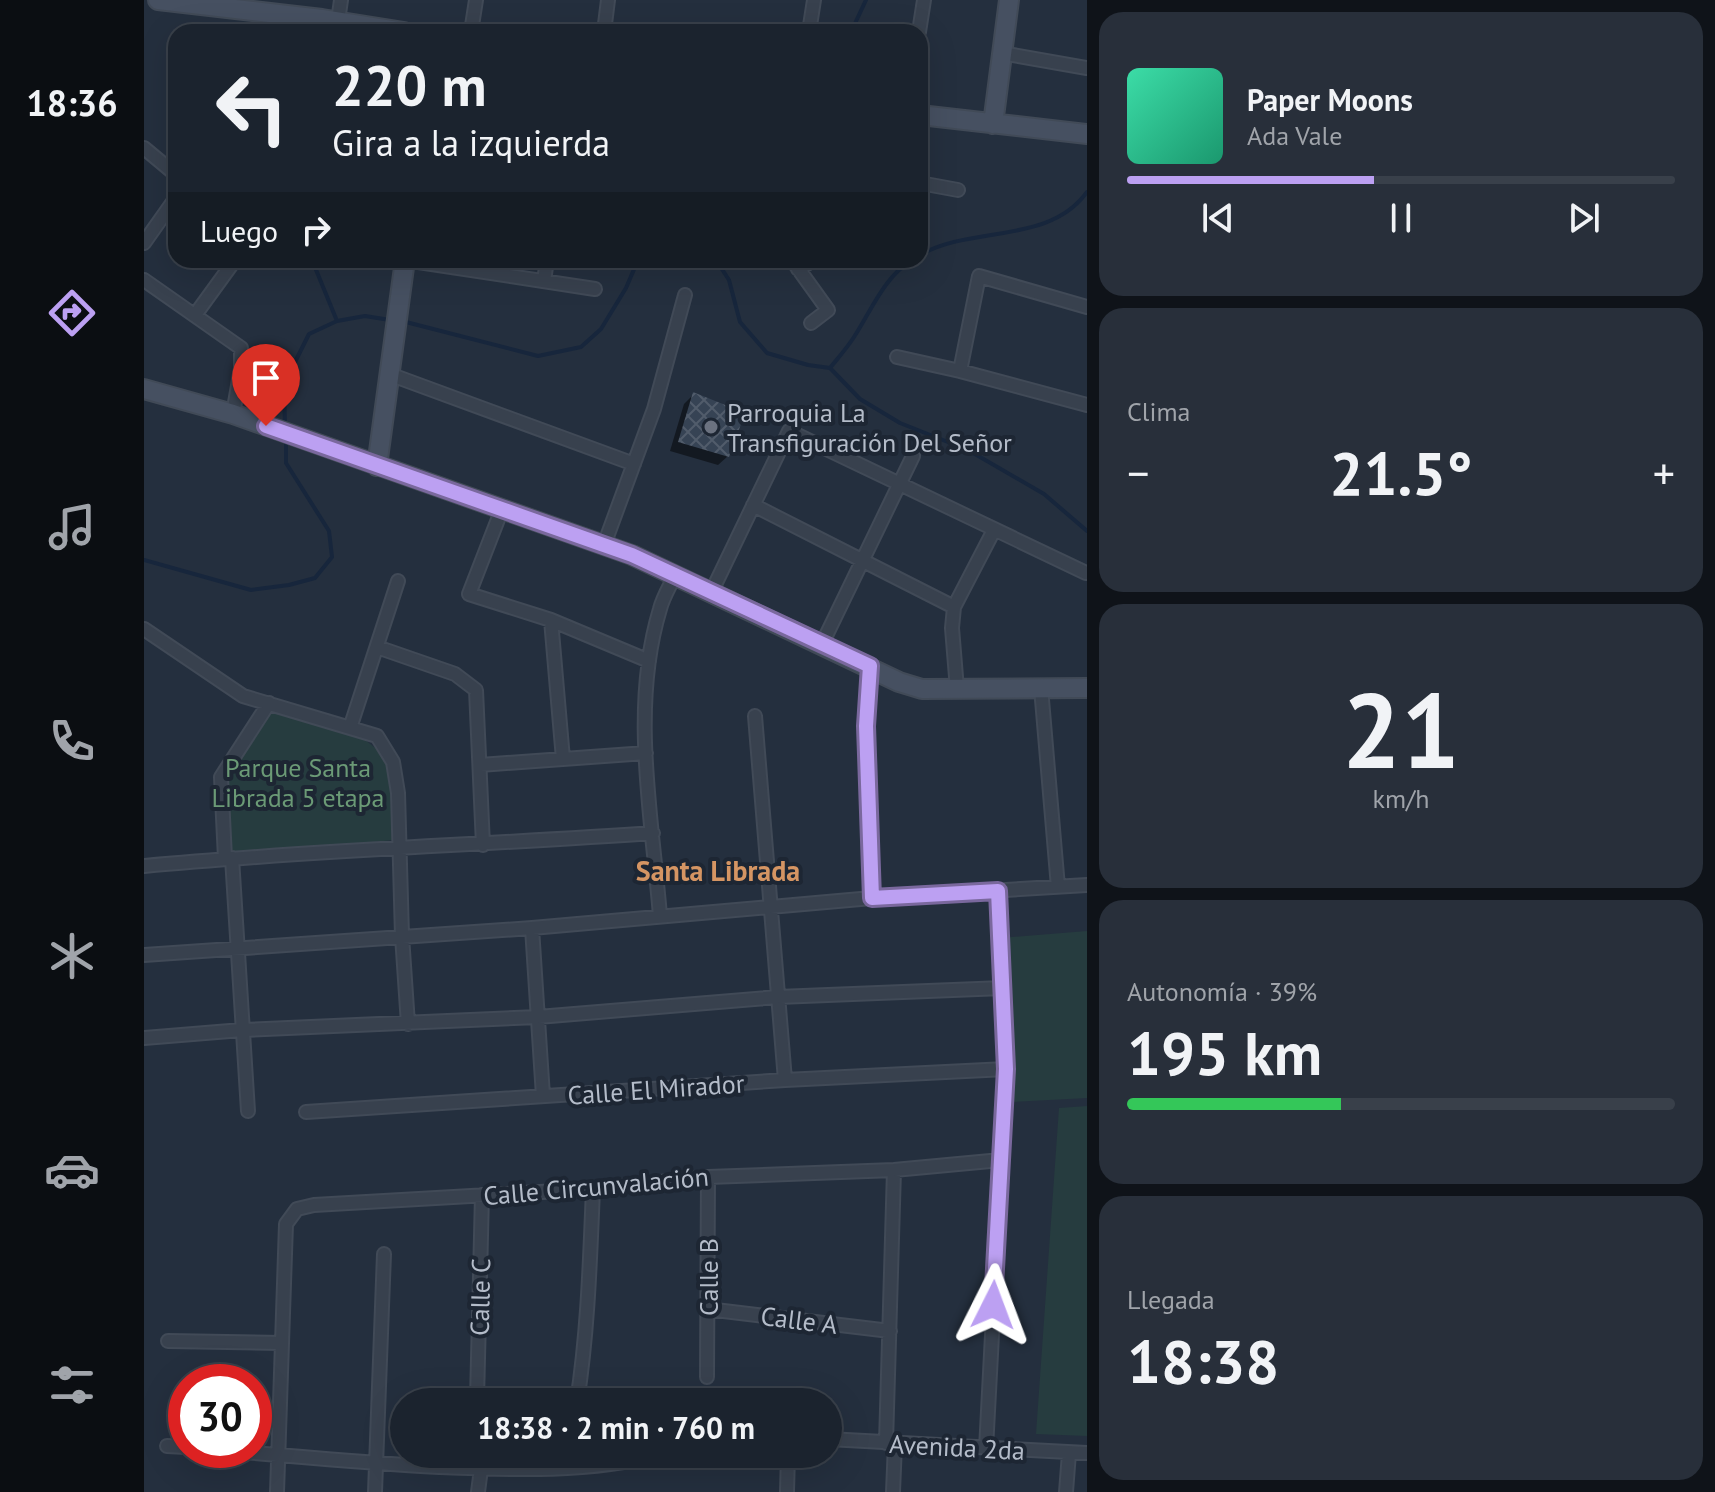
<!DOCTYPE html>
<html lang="es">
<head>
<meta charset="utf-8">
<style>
	body { margin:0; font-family:"PT Sans",sans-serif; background:#282f3a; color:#f1f3f6; height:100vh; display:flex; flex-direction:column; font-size:30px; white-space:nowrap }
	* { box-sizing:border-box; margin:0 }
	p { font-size:26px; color:#a0a4aa }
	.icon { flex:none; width:44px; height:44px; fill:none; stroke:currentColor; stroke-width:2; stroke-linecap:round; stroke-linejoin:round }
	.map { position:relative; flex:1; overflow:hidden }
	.sheet { display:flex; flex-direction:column; gap:12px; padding:12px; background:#0f1319; width:628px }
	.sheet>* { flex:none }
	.guide { position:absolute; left:24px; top:24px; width:760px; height:244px; border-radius:24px; box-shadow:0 8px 32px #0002,0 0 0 2px #39404a; background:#1b232e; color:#f1f3f6; overflow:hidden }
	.speed { position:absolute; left:24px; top:1364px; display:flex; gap:16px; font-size:40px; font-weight:700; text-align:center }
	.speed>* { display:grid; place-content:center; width:104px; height:104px; border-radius:50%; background:#1b232e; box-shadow:0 8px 32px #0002,0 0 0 2px #39404a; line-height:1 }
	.speed .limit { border:12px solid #d22; background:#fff; color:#111 }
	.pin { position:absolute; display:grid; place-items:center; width:68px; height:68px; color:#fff; margin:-82px -34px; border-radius:50% 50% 50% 0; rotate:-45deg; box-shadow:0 0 8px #0007 }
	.pin .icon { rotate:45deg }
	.me { position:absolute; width:88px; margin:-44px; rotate:3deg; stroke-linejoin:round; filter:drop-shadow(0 0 6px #0008) }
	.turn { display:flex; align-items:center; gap:28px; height:168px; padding:0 32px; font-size:36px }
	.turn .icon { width:104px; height:104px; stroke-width:2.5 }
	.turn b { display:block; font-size:56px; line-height:68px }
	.then { display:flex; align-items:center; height:76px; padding:0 32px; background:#0003; gap:16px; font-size:30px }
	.big { font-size:60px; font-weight:600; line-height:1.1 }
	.sheet .tile { flex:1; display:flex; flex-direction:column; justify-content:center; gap:12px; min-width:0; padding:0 28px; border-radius:24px; background:#282f3a }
	.sheet .dial { align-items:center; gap:0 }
	.dial b { font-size:104px; line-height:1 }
	.song { display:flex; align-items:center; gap:24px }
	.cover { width:96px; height:96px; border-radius:12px; background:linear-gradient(135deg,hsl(160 70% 55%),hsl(160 70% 35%)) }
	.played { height:8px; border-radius:4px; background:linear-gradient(90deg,#bca0f2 45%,#39404a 45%) }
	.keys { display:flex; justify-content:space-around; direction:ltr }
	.heat { display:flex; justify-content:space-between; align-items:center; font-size:44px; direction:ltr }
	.charge { height:12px; border-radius:6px; background:linear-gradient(90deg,#34c759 39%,#39404a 0) }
	.trip { position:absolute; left:246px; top:1388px; width:452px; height:80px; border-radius:40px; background:#1b232e; box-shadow:0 8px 32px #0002,0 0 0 2px #39404a; font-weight:600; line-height:80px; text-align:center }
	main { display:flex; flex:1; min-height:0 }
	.menu { display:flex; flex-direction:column; width:144px; justify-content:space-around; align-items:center; background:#0b0e12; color:#a0a4aa }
	.menu .icon { width:56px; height:56px }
	.menu .selected { color:#bca0f2 }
	.menu b { font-size:36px; color:#f1f3f6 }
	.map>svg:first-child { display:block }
	.green { fill:#263c3f }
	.shadow { fill:#0007 }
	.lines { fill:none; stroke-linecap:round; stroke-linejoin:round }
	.stream { stroke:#17263c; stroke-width:4 }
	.building { fill:url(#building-cross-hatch) }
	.street-casing { stroke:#414a57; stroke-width:16 }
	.secondary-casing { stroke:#414a57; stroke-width:22 }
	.street { stroke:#38414e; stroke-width:12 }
	.secondary { stroke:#465061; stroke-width:18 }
	.route-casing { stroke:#7a689d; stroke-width:20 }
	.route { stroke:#bca0f2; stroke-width:14 }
	.worship-dot { fill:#6b7280; stroke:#1d2633; stroke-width:3 }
	.labels { text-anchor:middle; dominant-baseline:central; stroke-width:8; stroke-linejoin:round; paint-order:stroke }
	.poi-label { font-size:26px; fill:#b4bcc9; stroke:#1d2633; text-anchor:start }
	.park-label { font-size:26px; fill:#6b9a76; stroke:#1d2633 }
	.street-label { font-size:26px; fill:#b4bcc9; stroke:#1d2633 }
	.neighbourhood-label { font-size:28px; font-weight:bold; fill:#d59563; stroke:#1d2633 }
</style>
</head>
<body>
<main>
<nav class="menu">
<b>18:36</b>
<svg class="icon selected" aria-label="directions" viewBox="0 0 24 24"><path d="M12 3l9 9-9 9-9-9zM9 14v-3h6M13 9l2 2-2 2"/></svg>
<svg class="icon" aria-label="music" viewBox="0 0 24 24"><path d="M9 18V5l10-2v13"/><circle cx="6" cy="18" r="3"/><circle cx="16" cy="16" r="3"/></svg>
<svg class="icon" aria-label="phone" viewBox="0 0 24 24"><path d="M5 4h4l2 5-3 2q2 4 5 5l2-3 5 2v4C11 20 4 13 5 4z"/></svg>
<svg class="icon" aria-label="climate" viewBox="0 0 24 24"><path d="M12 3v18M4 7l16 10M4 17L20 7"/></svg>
<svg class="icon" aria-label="car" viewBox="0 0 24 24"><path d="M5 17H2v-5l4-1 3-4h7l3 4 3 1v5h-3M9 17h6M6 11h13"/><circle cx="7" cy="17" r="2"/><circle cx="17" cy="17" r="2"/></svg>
<svg class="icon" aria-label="filters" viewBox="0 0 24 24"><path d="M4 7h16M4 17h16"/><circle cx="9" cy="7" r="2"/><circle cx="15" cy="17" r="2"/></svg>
</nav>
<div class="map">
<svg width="943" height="1492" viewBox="0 0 943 1492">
	<defs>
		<pattern id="building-cross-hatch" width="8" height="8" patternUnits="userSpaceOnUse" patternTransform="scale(2)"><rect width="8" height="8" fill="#364354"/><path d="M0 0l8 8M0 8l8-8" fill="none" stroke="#515c6b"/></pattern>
	</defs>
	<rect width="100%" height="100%" fill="#242f3e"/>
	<path class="green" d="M 125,703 L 206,728 L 249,762 L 249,840 L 88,858 L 77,777 Z
		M 943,931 L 943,1098 L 867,1102 L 856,938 Z
		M 943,1106 L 943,1436 L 892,1434 L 915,1108 Z"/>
	<path class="shadow" d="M 549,395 L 584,456 L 574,465 L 526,451 L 540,404 Z"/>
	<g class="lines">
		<path class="stream" d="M 156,21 L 159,32
			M 707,32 L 722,0
			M 776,255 C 828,225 905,245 943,192
			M 168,260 L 193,321
			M 572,260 L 585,280 L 596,322 L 623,353 L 664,365 L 686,368 L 716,399 L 756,423 L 824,450 L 900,494 L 943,531
			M 258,321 L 394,356 L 437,347 L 457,329 L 482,288 L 494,260
			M 686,368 C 694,358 703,348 710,337 C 727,311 740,277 768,260
			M 141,427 L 140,384 L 165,334 L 193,321 L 221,316 L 246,320
			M 0,560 L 107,590 L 145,585 L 171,578 L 188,557 L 185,531 L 142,463 L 142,440"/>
	</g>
	<path class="building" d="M 549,392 L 601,413 L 585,457 L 534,442 Z"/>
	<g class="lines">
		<defs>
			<path id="street" d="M 194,21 L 197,0
				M 327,32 L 332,0
				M 460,32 L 464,0
				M 665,32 L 670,0
				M 775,32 L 780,0
				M 857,53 L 943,68
				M 0,148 L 30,173
				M 776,183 L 814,190
				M 0,243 L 31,199
				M 261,260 L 451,289
				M 648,260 L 684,310 L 667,323
				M 654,269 L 670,260
				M 0,280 L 97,348 L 97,368 L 89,414
				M 400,281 L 403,260
				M 51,315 L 91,260
				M 753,357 L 816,371 L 943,405
				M 816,371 L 835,276 L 943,307
				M 245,374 L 490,464
				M 609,505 L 810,607
				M 358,509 L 325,594 L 407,620 L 505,661
				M 460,545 L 510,409 L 541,295
				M 567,593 L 645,431 L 942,573
				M 407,620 L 419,759
				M 0,629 L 99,696 L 233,736 L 249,762 L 254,793 L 258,936 L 264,1024
				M 678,644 L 769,456
				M 233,647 L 311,674 L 332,690 L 339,845
				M 726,666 L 722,726 L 728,898
				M 897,688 L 914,887
				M 813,689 L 808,628 L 810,607 L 850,530
				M 611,716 L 641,1080
				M 206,728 L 254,581
				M 336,765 L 502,753
				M 81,858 L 77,777 L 125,703
				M 88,858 L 104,1111
				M 0,866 C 169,850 339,845 509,833
				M 516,916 C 508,816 486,708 516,609 C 519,597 526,586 531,575
				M 388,928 L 399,1096
				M 0,955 L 388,928 L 728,898 L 943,885
				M 0,1038 L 98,1030 L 394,1017 L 634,997 L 859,988
				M 162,1112 L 641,1080 L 862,1069
				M 563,1309 L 746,1331
				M 24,1341 L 138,1343
				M 563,1377 L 564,1177
				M 333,1399 L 338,1195
				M 433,1402 C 444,1331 446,1260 449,1189
				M 684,1439 L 943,1453
				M 742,1443 L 750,1170
				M 23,1446 L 42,1447
				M 842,1449 L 862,1069 L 854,891
				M 75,1450 C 149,1456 221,1463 295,1467 C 371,1470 445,1473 519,1454
				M 133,1492 L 142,1224 L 153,1209 L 170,1205 L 449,1189 L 564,1177 L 750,1170 L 857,1160
				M 231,1492 L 240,1254
				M 334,1492 L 337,1469
				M 643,1492 L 644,1454
				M 749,1492 L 751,1444
				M 922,1492 L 925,1453"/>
			<path id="secondary" d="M 14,0 L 178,19 L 260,32
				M 776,115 L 943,134
				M 849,124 L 865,0
				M 0,389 L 89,414 L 488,555 L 755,682 L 778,689 L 943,688
				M 233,466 L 261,260"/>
		</defs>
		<use href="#street" class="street-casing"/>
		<use href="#secondary" class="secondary-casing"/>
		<use href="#street" class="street"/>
		<use href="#secondary" class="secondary"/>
	</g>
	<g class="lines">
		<defs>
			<path id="route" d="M 122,426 L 488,555 L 726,666 L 722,726 L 728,898 L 854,891 L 862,1069 L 849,1305"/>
		</defs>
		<use href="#route" class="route-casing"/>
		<use href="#route" class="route"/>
	</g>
	<circle class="worship-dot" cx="567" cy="427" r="8"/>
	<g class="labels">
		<g class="poi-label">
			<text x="583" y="412">Parroquia La<tspan x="583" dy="30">Transfiguración Del Señor</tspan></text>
		</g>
		<g class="park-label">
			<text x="154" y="767">Parque Santa<tspan x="154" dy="30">Librada 5 etapa</tspan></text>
		</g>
		<g class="street-label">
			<text transform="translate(512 1089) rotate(-4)">Calle El Mirador</text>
			<text transform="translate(452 1186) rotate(-5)">Calle Circunvalación</text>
			<text transform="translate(564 1277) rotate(-90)">Calle B</text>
			<text transform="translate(336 1297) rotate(-89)">Calle C</text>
			<text transform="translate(655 1320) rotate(7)">Calle A</text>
			<text transform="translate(813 1447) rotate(3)">Avenida 2da</text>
		</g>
		<g class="neighbourhood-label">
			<text x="574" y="870">Santa Librada</text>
		</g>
	</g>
</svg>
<div class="speed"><div class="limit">30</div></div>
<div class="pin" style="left:122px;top:426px;background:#d93025"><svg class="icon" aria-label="arrive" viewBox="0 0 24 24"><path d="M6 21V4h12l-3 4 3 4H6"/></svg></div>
<svg class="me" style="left:849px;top:1305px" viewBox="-20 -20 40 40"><path d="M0-17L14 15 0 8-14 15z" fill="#bca0f2" stroke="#fff" stroke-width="4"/></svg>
<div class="trip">18:38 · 2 min · 760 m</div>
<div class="guide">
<div class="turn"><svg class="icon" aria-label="left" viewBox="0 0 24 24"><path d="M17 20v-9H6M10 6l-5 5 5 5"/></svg><div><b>220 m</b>Gira a la izquierda</div></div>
<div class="then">Luego<svg class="icon" aria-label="right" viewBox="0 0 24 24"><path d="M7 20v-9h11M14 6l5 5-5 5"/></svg></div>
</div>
</div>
<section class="sheet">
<div class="tile">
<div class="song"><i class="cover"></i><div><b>Paper Moons</b><p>Ada Vale</p></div></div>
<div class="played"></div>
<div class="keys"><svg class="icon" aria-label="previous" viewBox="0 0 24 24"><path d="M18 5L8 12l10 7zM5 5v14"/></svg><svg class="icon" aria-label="pause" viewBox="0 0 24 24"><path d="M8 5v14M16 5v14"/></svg><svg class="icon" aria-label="next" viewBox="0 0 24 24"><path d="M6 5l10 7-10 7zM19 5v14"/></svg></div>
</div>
<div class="tile"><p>Clima</p>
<div class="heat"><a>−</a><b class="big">21.5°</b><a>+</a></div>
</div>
<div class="tile dial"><b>21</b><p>km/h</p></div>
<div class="tile"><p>Autonomía · 39%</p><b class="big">195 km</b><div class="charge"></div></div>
<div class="tile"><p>Llegada</p><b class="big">18:38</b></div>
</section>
</main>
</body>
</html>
